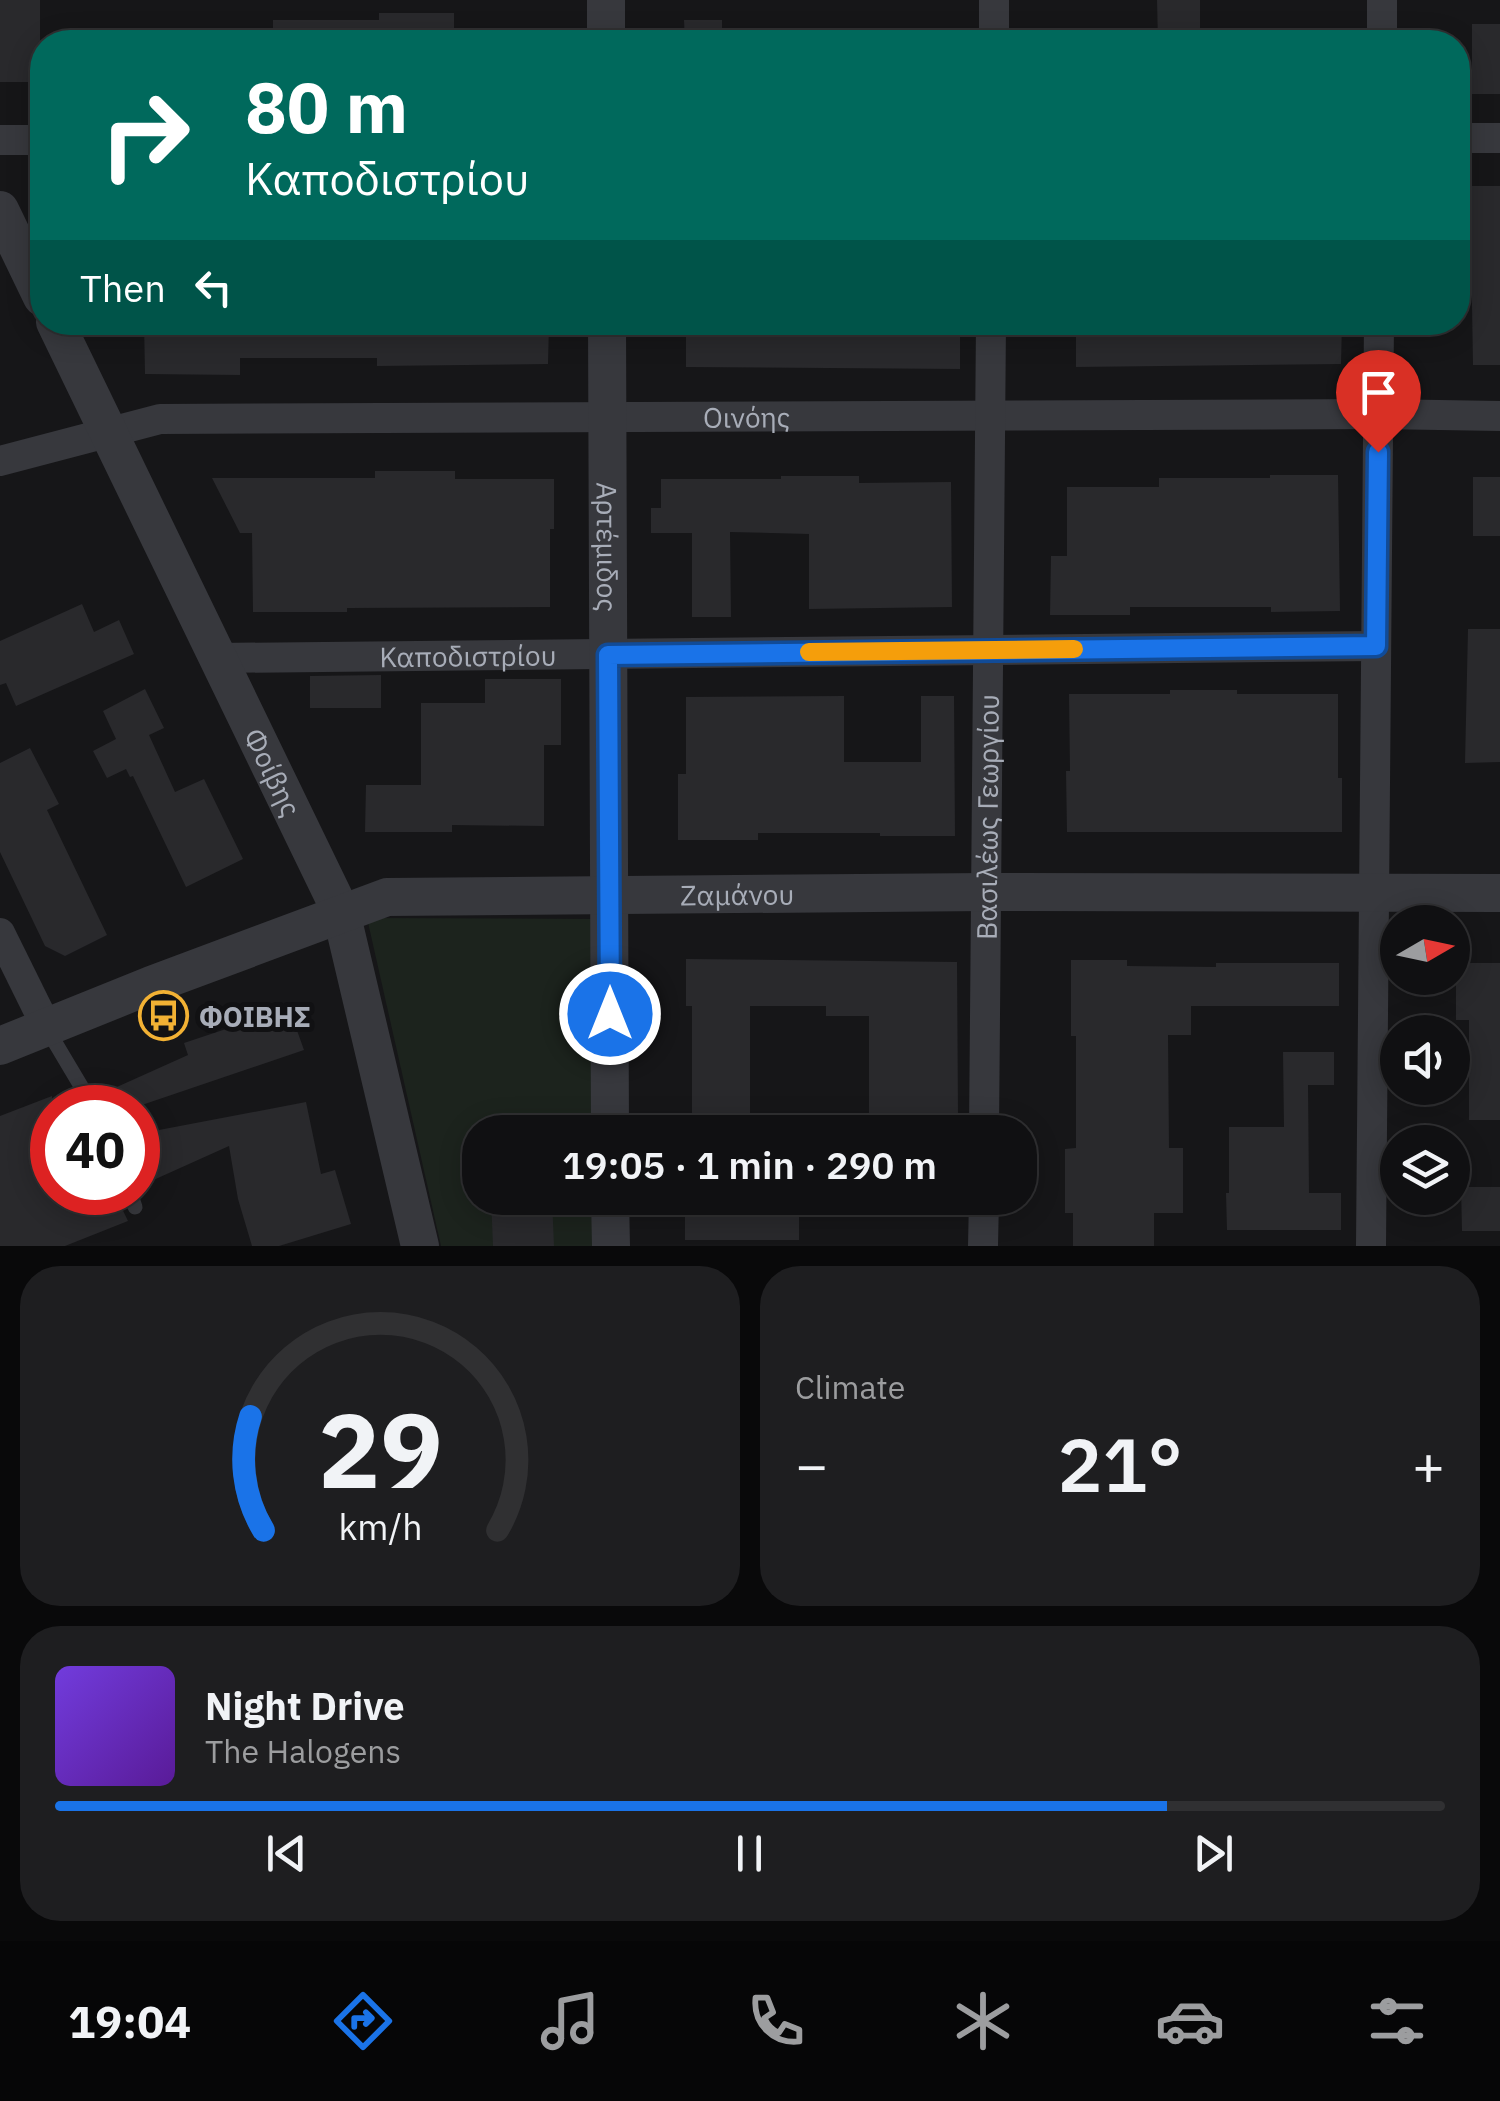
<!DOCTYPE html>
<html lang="en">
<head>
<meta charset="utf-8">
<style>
	body { margin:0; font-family:"IBM Plex Sans",sans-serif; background:#1e1e20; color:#f1f3f6; height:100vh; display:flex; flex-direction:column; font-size:38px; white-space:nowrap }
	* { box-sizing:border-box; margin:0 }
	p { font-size:32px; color:#9c9d9f }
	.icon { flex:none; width:55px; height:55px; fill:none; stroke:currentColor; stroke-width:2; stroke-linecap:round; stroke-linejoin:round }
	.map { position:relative; height:1246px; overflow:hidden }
	.panel { display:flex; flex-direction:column; gap:20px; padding:20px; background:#09090a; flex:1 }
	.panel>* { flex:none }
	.top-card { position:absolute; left:30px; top:30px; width:1440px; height:305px; border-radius:40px; box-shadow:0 5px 25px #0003,0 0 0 2px #303032; background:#00695c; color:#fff; overflow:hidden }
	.needle { width:65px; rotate:81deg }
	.fabs { position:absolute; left:1380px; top:905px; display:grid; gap:20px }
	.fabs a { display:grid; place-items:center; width:90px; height:90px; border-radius:50%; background:#101012; box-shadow:0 5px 25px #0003,0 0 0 2px #303032; font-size:50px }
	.speed { position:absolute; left:30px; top:1085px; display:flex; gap:20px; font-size:50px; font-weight:700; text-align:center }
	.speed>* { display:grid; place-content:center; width:130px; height:130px; border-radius:50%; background:#101012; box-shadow:0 5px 25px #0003,0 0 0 2px #303032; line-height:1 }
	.speed .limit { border:15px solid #d22; background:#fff; color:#111 }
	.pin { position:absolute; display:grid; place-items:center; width:85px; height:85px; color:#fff; margin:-102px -42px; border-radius:50% 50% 50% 0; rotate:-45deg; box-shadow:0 0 10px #0007 }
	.pin .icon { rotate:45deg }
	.me { position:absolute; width:110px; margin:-55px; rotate:0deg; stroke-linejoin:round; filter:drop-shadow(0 0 8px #0008) }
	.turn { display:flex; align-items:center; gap:35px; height:210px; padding:0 50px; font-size:45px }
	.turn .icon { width:130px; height:130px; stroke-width:2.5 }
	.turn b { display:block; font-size:70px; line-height:85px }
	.then { display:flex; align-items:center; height:95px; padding:0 50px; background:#0003; gap:20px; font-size:38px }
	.big { font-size:75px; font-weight:600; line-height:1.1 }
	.panel .widget { flex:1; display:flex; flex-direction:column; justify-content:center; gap:15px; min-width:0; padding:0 35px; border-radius:40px; background:#1e1e20 }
	.panel .dial { align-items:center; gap:0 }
	.dial svg { height:260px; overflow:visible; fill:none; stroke:#303032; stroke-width:7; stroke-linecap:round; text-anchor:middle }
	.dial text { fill:#f1f3f6; stroke:none }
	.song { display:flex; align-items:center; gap:30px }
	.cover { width:120px; height:120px; border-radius:15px; background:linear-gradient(135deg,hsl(260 70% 55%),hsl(270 70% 35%)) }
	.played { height:10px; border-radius:5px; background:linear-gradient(90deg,#1a73e8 80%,#303032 80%) }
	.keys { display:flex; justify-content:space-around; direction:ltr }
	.heat { display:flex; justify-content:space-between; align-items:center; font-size:55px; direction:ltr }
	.panel .tiles { flex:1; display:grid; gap:20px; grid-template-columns:1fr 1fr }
	.widget:last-child { grid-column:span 2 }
	.trip { position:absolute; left:462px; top:1115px; width:575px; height:100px; border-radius:40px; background:#101012; box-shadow:0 5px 25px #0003,0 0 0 2px #303032; font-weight:600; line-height:100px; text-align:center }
	.tab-bar { display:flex; height:160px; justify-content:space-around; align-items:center; background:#060607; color:#9c9d9f }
	.tab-bar .icon { width:70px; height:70px }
	.tab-bar .on { color:#1a73e8 }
	.tab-bar b { font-size:45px; color:#f1f3f6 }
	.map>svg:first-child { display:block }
	.green { fill:#1c231d }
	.building { fill:#29292c }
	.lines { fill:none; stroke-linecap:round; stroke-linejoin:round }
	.service { stroke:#37383d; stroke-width:15 }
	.minor { stroke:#37383d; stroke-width:30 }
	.tertiary { stroke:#37383d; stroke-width:38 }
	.route-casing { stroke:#114b97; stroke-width:25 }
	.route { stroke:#1a73e8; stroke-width:18 }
	.slow { stroke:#f59e0b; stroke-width:18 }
	.labels { text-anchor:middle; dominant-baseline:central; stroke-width:10; stroke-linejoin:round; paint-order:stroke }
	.street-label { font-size:28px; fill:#a8adb8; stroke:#111113 }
	.poi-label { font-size:28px; font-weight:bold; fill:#a8adb8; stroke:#111113; text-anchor:start }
</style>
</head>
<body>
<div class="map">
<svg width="1500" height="1246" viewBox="0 0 1500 1246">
	<rect width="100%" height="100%" fill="#161618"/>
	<path class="green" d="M 367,918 L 598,919 L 599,1132 L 480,1132 L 480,1198 L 599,1198 L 600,1246 L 441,1246 Z"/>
	<path class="building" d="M 0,0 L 40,0 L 40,82 L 0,82 Z
		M 1157,0 L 1200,0 L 1200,42 L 1158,42 Z
		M 379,13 L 454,13 L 454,42 L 273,42 L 273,20 L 379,20 Z
		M 684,20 L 722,20 L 722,42 L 685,42 Z
		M 1472,24 L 1500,24 L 1500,94 L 1472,94 Z
		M 1470,186 L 1500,186 L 1500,365 L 1473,365 Z
		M 144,322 L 549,324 L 548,364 L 377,366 L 377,358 L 240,358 L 240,375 L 145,374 Z
		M 686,322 L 960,322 L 960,369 L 686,367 Z
		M 1076,322 L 1342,322 L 1341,364 L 1076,367 Z
		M 375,471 L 455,471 L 455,479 L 554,479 L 554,529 L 550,529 L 550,607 L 347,608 L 347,612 L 253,612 L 252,533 L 240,533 L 212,478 L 375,478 Z
		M 1270,475 L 1338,475 L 1340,611 L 1271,612 L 1271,607 L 1130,607 L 1130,615 L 1050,615 L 1051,556 L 1067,556 L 1067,487 L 1159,487 L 1159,478 L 1270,478 Z
		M 781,476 L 859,476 L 859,483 L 951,482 L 952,607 L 809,609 L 809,534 L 730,532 L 731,617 L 692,617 L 692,533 L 651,533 L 651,508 L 661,508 L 661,479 L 781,479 Z
		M 1473,477 L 1500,477 L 1500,536 L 1473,536 Z
		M 82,604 L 94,632 L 119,620 L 134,654 L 16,706 L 6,683 L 0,685 L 0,641 Z
		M 1468,629 L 1500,629 L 1500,762 L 1465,763 Z
		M 381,675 L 381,708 L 310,708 L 310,676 Z
		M 485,679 L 561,679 L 561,745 L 544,745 L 544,826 L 452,825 L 452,832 L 365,832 L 366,785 L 421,785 L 421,703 L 485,703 Z
		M 145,689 L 164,728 L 149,735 L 175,792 L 204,779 L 243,859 L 186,887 L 133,776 L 130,777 L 126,769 L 107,778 L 93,751 L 116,739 L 103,711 Z
		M 1170,690 L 1237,690 L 1237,694 L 1338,694 L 1338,778 L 1342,778 L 1342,832 L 1067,832 L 1066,771 L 1070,771 L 1069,694 L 1170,694 Z
		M 844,696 L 844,762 L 921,762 L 921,696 L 954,696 L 955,836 L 880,836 L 880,833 L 758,833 L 758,840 L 678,840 L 678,774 L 686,774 L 686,697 Z
		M 30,748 L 59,804 L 47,810 L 107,935 L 65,956 L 45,946 L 0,852 L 0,763 Z
		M 686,959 L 957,962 L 958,1114 L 869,1113 L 869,1016 L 826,1016 L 826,1006 L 750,1006 L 750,1132 L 692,1132 L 692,1006 L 686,1006 Z
		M 1071,960 L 1127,960 L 1127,966 L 1216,967 L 1216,963 L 1339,963 L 1339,1006 L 1191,1006 L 1191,1035 L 1168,1035 L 1169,1148 L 1183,1148 L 1183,1213 L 1154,1213 L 1154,1246 L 1073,1246 L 1073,1213 L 1065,1213 L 1065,1149 L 1076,1148 L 1076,1036 L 1071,1036 Z
		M 1456,963 L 1500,963 L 1500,1120 L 1469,1120 L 1469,1020 L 1456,1020 Z
		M 289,1008 L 304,1050 L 133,1108 L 105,1108 L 99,1095 L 188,1055 L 184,1043 Z
		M 1283,1052 L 1334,1052 L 1334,1085 L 1308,1085 L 1309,1193 L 1341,1193 L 1341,1230 L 1227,1230 L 1226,1193 L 1229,1193 L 1229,1127 L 1284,1127 Z
		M 52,1096 L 52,1192 L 114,1192 L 128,1221 L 65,1246 L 0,1246 L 0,1116 Z
		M 306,1102 L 321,1174 L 335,1170 L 351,1224 L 279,1246 L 252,1246 L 238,1199 L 229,1146 L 149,1182 L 138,1157 L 138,1134 Z
		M 1461,1187 L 1500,1187 L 1500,1231 L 1462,1231 Z
		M 491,1198 L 552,1198 L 554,1246 L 493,1246 Z
		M 685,1198 L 799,1198 L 799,1240 L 685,1240 Z"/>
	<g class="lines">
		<path class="service" d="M 47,1029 L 94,1108
			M 130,1192 L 135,1207"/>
		<g class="minor">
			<path d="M 994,42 L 994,0"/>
			<path d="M 1382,42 L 1382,0"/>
			<path d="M 1458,138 L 1500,138"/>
			<path d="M 0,140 L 42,140"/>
			<path id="s1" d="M 0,461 L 160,419 L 1379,414 L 1500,416"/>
			<path id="s2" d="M 218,658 L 1376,646"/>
			<path d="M 0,933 L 46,1026"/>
			<path id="s3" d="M 984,1132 L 991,322"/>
			<path d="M 983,1246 L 984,1198"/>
			<path d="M 1371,1246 L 1379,322"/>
		</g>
		<g class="tertiary">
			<path d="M 606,0 L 606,42"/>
			<path d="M 0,210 L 42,297"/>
			<path id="s4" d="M 55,322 L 341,912 L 420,1246"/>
			<path id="s5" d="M 607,322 L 610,1132"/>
			<path id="s6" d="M 0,1046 L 151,985 L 387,897 L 987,892 L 1500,893"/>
			<path d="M 610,1198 L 611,1246"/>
		</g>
	</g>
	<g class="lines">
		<defs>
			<path id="route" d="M 610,1014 L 608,655 L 1376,646 L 1378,452"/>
		</defs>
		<use href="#route" class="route-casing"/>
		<use href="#route" class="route"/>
		<path class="slow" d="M 809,652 L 1074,649"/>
	</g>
	<defs>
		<symbol id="bus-ring" viewBox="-11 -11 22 22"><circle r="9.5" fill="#111113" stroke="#f2b134" stroke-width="1.5"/><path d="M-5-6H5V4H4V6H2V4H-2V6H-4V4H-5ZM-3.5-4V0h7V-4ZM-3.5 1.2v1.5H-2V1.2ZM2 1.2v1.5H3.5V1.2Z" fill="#f2b134"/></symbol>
	</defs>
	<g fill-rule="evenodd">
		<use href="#bus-ring" x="136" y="988" width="55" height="55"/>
	</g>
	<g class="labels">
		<g class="street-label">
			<text stroke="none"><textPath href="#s1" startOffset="752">Οινόης</textPath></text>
			<text stroke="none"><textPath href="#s5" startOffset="225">Αρτέμιδος</textPath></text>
			<text stroke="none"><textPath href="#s2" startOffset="250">Καποδιστρίου</textPath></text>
			<text stroke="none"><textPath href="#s4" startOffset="500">Φοίβης</textPath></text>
			<text stroke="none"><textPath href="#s3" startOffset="315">Βασιλέως Γεωργίου</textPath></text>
			<text stroke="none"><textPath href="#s6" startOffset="765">Ζαμάνου</textPath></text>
		</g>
		<g class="poi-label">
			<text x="199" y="1016">ΦΟΙΒΗΣ</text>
		</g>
	</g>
</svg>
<div class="fabs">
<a><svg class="needle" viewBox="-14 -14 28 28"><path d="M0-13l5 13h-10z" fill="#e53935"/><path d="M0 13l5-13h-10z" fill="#9c9d9f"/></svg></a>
<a><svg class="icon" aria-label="sound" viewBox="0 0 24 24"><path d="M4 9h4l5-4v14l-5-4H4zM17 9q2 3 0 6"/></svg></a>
<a><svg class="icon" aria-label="layers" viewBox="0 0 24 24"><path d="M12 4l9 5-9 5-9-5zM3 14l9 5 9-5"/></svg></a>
</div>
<div class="speed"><div class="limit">40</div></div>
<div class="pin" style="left:1378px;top:452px;background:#d93025"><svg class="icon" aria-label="arrive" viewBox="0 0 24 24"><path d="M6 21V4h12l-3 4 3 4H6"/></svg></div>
<svg class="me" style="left:610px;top:1014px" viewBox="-20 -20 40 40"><circle r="17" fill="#1a73e8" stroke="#fff" stroke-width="3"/><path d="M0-11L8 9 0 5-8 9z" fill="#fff"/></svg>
<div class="trip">19:05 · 1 min · 290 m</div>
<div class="top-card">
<div class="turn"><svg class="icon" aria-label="right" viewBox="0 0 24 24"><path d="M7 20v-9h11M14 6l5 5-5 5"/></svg><div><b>80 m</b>Καποδιστρίου</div></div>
<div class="then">Then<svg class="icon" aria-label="left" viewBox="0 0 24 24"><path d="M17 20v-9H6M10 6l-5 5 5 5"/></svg></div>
</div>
</div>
<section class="panel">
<div class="tiles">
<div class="widget dial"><svg viewBox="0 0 100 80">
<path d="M14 69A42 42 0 1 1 86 69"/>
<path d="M14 69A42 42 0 0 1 10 34" stroke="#1a73e8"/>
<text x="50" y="56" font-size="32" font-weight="700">29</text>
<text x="50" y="72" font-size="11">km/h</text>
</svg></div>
<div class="widget"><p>Climate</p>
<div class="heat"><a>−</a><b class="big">21°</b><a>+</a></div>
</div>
<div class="widget">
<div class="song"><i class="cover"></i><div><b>Night Drive</b><p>The Halogens</p></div></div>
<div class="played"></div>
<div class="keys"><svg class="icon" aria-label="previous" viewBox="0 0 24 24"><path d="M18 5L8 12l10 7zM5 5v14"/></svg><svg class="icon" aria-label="pause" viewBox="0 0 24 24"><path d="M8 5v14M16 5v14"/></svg><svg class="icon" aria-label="next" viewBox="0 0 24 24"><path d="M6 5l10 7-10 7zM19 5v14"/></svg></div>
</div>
</div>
</section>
<nav class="tab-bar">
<b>19:04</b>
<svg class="icon on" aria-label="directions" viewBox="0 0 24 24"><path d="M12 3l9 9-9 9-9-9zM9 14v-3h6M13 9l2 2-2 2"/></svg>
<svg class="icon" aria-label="music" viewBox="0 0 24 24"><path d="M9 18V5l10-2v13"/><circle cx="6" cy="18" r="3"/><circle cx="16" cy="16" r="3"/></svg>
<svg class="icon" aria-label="phone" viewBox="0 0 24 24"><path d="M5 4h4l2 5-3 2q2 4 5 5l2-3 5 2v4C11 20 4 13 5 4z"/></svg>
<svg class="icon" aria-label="climate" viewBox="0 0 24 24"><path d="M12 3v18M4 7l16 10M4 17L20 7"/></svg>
<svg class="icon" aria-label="car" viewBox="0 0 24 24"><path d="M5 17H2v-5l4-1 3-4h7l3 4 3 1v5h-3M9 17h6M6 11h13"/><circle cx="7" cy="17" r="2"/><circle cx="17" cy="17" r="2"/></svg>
<svg class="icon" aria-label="filters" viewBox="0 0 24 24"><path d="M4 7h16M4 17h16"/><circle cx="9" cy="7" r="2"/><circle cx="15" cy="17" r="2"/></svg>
</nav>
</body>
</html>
